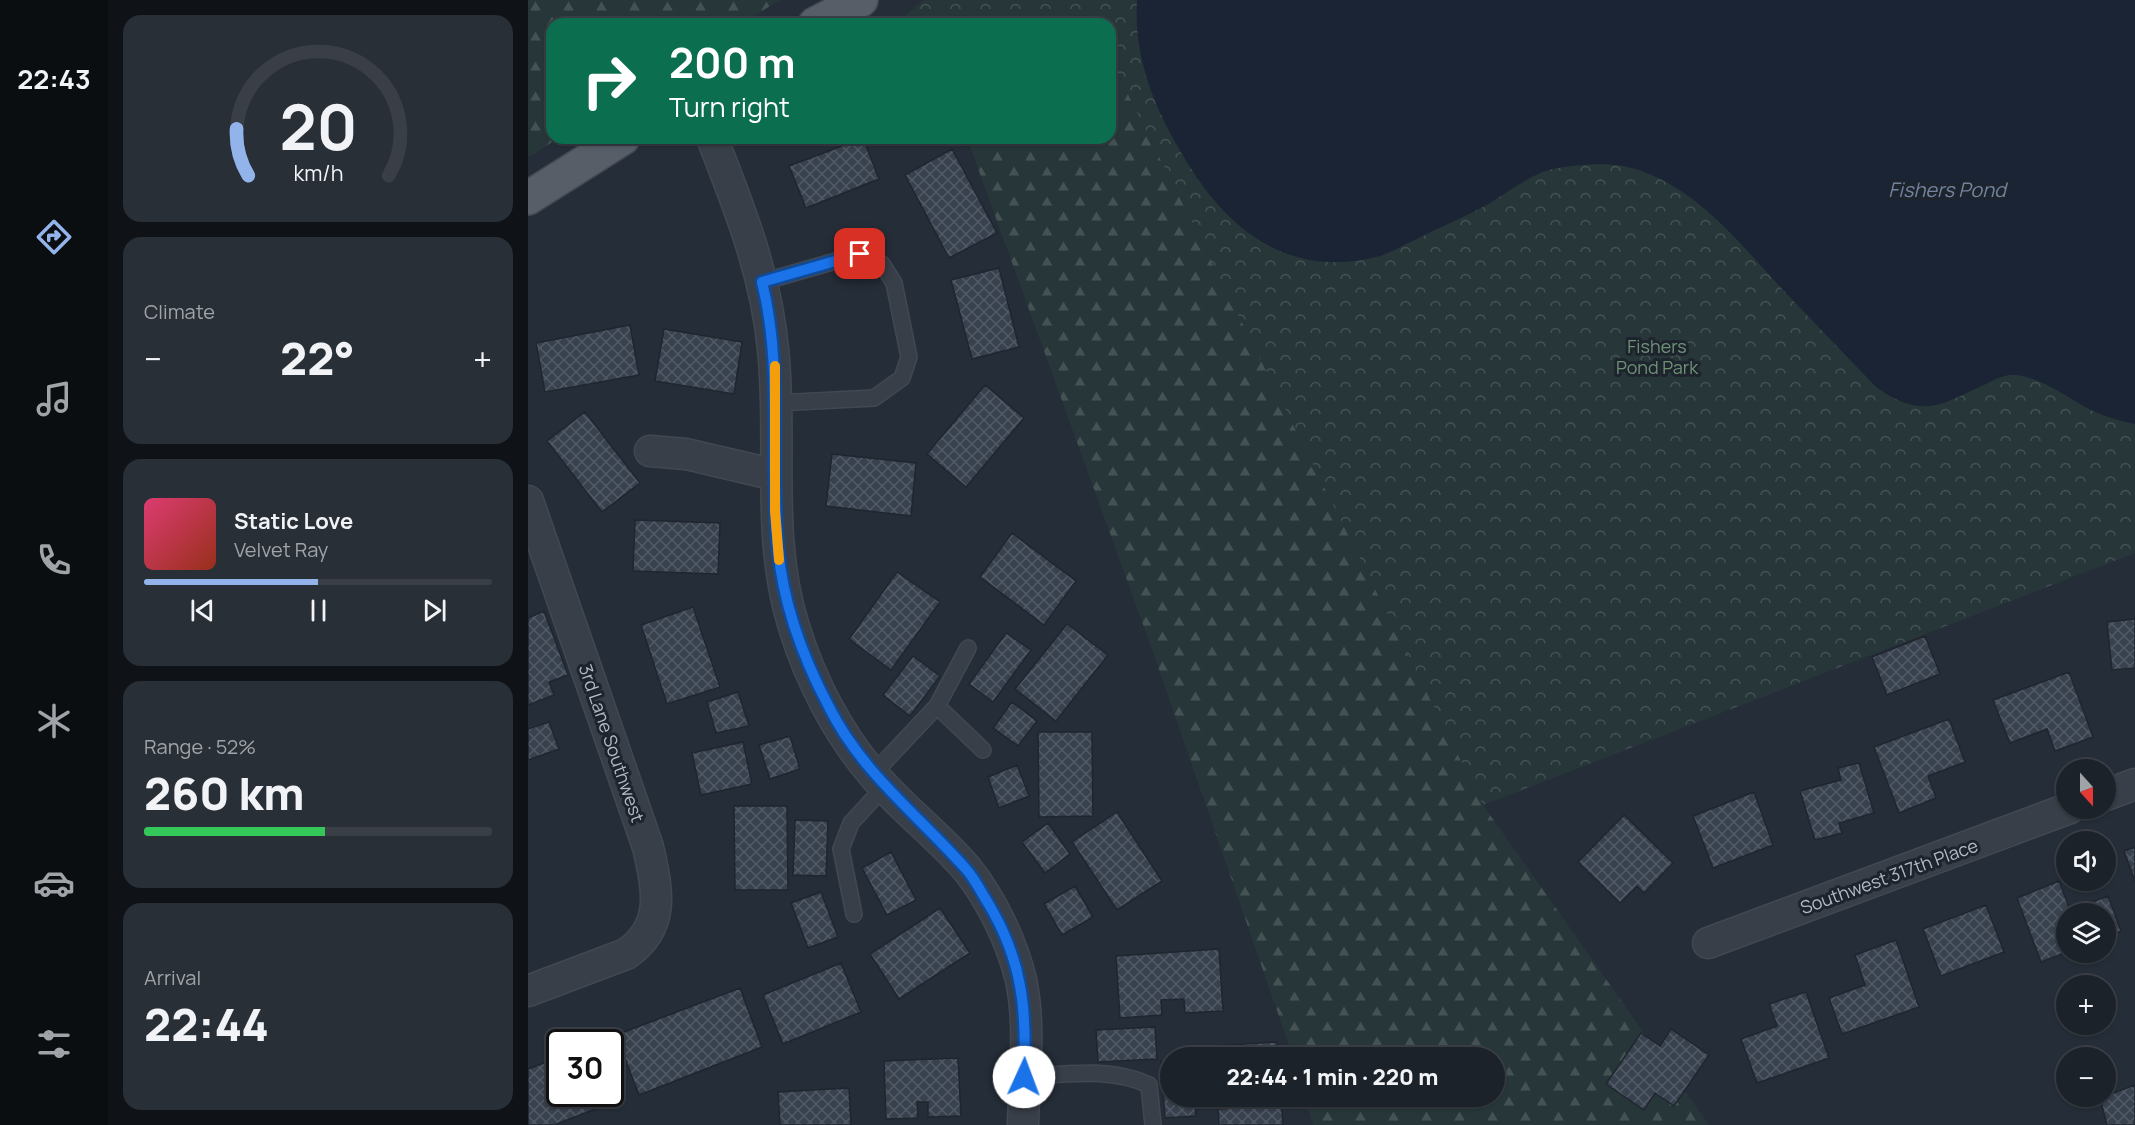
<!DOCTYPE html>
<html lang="en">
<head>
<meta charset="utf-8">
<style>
	body { margin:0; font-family:Manrope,sans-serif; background:#292f36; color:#f1f3f6; height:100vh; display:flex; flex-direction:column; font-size:22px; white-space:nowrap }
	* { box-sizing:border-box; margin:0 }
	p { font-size:20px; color:#a0a4a8 }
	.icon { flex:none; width:33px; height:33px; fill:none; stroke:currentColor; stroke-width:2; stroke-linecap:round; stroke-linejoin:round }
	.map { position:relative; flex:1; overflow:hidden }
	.side { display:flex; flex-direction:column; gap:15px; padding:15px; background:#0f1317; width:420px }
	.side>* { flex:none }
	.banner { position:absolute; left:18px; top:18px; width:570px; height:126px; border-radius:18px; box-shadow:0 2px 4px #0004,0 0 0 2px #3a3f47; background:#0b6e4f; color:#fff; overflow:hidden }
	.needle { width:39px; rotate:159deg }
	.fabs { position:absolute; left:1528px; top:759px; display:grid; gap:12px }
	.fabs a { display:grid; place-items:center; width:60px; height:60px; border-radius:50%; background:#1c222a; box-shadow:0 2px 4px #0004,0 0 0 2px #3a3f47; font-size:30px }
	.speed { position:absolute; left:18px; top:1029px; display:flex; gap:12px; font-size:30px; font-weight:700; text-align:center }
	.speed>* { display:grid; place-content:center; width:78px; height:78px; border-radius:50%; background:#1c222a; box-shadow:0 2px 4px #0004,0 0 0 2px #3a3f47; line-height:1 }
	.speed .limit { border:3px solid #111; border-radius:9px; background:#fff; color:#111 }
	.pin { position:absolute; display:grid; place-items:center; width:51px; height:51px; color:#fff; margin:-26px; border-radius:12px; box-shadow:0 3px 9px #0006 }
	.me { position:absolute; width:66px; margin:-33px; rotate:2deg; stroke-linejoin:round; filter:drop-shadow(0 0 4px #0008) }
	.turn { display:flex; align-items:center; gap:21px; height:126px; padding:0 24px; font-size:27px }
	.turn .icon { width:78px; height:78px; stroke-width:2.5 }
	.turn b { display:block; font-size:42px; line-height:51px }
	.big { font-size:45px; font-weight:800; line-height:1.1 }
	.side .tile { flex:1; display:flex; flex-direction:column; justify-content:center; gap:9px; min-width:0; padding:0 21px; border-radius:18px; background:#292f36 }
	.side .dial { align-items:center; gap:0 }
	.dial svg { height:156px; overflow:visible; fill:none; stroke:#3a3f47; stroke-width:7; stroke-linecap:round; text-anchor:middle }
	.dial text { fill:#f1f3f6; stroke:none }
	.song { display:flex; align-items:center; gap:18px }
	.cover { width:72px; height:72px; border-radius:9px; background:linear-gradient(135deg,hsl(340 70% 55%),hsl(10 70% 35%)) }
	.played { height:6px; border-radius:3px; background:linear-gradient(90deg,#93b4ea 50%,#3a3f47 50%) }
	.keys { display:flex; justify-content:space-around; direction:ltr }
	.heat { display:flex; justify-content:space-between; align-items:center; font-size:33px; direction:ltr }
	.charge { height:9px; border-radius:4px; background:linear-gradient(90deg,#34c759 52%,#3a3f47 0) }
	.trip { position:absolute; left:632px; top:1047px; width:345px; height:60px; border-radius:30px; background:#1c222a; box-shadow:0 2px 4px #0004,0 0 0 2px #3a3f47; font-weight:800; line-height:60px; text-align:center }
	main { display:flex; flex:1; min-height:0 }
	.dock { display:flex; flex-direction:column; width:108px; justify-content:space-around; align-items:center; background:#0b0e11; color:#a0a4a8 }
	.dock .icon { width:42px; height:42px }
	.dock .on { color:#93b4ea }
	.dock b { font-size:27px; color:#f1f3f6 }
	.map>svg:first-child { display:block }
	.forest { fill:url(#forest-firs) }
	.park { fill:url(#park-crowns) }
	.water { fill:#1a2434 }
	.building { fill:url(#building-cross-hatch); stroke:#20262f; stroke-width:1.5 }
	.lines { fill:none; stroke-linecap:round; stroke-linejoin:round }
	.lane-casing { stroke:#424851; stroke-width:18 }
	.street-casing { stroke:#424851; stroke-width:33 }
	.primary-casing { stroke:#424851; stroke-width:36 }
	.lane { stroke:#383f48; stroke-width:15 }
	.street { stroke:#383f48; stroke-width:30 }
	.primary { stroke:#575e68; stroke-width:33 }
	.route-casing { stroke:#114b97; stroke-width:15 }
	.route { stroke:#1a73e8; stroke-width:10 }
	.slow { stroke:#f59e0b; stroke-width:10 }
	.labels { text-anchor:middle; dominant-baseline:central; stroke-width:6; stroke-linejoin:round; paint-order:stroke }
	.park-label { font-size:18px; fill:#6e9276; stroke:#1e242d }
	.street-label { font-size:18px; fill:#b4bac4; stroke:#1e242d }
	.water-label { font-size:20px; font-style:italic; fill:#71849f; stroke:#1e242d }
</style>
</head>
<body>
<main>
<nav class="dock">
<b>22:43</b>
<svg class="icon on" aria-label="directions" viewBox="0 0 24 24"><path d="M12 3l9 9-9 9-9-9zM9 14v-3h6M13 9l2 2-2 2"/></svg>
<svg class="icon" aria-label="music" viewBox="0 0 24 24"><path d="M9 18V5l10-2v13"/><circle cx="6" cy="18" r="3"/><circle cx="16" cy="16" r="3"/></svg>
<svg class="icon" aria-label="phone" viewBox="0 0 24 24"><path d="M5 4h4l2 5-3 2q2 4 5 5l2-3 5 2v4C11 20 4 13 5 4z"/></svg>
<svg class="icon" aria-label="climate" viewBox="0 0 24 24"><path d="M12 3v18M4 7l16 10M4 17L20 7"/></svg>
<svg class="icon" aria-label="car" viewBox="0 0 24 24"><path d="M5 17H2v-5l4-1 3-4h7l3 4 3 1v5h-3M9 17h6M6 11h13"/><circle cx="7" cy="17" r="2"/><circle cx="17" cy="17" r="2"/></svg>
<svg class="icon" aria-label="filters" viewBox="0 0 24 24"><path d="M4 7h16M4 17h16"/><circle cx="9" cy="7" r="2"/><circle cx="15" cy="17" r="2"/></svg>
</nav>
<section class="side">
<div class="tile dial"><svg viewBox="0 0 100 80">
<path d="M14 69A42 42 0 1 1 86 69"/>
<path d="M14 69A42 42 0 0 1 8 45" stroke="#93b4ea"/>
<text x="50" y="56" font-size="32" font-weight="700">20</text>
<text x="50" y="72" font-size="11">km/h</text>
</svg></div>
<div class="tile"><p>Climate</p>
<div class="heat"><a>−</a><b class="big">22°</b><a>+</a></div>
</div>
<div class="tile">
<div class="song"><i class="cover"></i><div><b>Static Love</b><p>Velvet Ray</p></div></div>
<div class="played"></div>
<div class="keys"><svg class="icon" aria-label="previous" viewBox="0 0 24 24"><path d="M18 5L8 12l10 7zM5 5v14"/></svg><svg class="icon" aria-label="pause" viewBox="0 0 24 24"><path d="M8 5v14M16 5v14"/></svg><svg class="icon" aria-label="next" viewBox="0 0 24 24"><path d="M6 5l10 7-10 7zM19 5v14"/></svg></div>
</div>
<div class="tile"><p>Range · 52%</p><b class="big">260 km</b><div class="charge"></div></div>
<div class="tile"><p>Arrival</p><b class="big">22:44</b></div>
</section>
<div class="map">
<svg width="1607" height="1125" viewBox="0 0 1607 1125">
	<defs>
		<pattern id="forest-firs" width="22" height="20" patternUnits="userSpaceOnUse" patternTransform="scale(1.5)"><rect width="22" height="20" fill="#273739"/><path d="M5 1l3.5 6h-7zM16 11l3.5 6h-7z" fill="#445254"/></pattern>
		<pattern id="park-crowns" width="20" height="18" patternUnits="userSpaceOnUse" patternTransform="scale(1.5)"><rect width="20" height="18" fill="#273739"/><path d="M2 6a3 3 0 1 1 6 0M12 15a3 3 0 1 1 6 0" fill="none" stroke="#445254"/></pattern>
		<pattern id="building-cross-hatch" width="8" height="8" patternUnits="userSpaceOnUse" patternTransform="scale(1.5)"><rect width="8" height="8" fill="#38414e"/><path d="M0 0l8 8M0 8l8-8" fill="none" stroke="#525a66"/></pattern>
	</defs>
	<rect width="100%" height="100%" fill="#252d38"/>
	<path class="forest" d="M 0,0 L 252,0 L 213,24 L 24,24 L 24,138 L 31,138 L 0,157 Z
		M 582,58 L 955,805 L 1181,1125 L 785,1125 L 776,1097 L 966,1096 L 966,1058 L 765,1057 L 625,652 L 439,138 L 582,138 Z"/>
	<path class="park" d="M 397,0 L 1607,0 L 1607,553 L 955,805 L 582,58 L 582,24 L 366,24 Z"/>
	<path class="water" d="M 609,0 L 1607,0 L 1607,424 C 1592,421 1578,417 1563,410 C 1540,398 1516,379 1489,375 C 1478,374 1467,379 1458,384 C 1412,405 1395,420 1348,387 C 1318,355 1287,324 1257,292 C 1211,243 1164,180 1095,166 C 1075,162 1028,165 1010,174 C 990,183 972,198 953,208 C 932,219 910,228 889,239 C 877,244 864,252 852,256 C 770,278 708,239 664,170 C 631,118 605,64 609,0 Z"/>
	<path class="building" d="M 335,138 L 351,179 L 278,208 L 261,166 Z
		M 424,149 L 469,233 L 421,258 L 377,175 Z
		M 471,268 L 491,347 L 444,359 L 423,280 Z
		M 102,325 L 111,375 L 17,392 L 8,343 Z
		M 136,329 L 214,342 L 206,394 L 127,381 Z
		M 457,385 L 496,418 L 438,487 L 399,454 Z
		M 57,412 L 112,483 L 74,512 L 19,441 Z
		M 304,454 L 388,463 L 383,516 L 298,506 Z
		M 107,520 L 192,523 L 190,574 L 105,571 Z
		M 484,533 L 548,581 L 516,625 L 452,577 Z
		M 369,572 L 412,602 L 363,670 L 321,639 Z
		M 165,607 L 192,687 L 139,704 L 113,625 Z
		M 16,611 L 40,675 L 21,682 L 26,695 L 0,705 L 0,618 Z
		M 1607,619 L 1607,668 L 1584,670 L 1579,622 Z
		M 539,624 L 580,655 L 528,721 L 487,689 Z
		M 478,633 L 503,650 L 465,702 L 441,684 Z
		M 1397,636 L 1412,674 L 1359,695 L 1344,657 Z
		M 385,656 L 412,676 L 382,716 L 355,695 Z
		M 1541,672 L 1565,737 L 1527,751 L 1519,729 L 1482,743 L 1465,700 Z
		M 210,692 L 221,726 L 188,733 L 179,702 Z
		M 484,702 L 509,721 L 490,746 L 465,728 Z
		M 1421,719 L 1437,762 L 1400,776 L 1408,798 L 1371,813 L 1346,747 Z
		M 21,722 L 31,749 L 0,760 L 0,729 Z
		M 510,732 L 564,732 L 565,816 L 511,817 Z
		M 262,736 L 272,769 L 242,779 L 231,745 Z
		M 215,742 L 224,784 L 173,795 L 164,753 Z
		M 1331,763 L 1346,813 L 1311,823 L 1314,833 L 1287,840 L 1272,791 L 1313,780 L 1310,768 Z
		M 489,765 L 501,796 L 471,808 L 460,777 Z
		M 1226,792 L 1245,845 L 1185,868 L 1165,816 Z
		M 206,806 L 259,806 L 260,890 L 207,890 Z
		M 589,812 L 634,881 L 589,910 L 544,842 Z
		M 1096,815 L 1145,863 L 1116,893 L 1109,886 L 1092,903 L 1050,862 Z
		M 267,820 L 300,821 L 298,876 L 265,875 Z
		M 520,823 L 542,854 L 517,873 L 494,842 Z
		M 1607,847 L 1607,881 L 1596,851 Z
		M 363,852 L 388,900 L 359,915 L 334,868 Z
		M 1531,881 L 1542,910 L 1580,896 L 1593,931 L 1578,937 L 1578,914 L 1539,914 L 1539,952 L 1513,962 L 1489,898 Z
		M 547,886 L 565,917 L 534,935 L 516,904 Z
		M 293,892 L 310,937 L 280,948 L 263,903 Z
		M 1458,905 L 1476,952 L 1413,976 L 1395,929 Z
		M 412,908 L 442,953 L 371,999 L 342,954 Z
		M 1368,940 L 1391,1007 L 1314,1034 L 1301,998 L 1337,985 L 1327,955 Z
		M 691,949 L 695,1011 L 657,1013 L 656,999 L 633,1000 L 634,1015 L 592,1018 L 588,956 Z
		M 313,963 L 333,1012 L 255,1044 L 235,995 Z
		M 212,988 L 234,1047 L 111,1095 L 88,1035 Z
		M 1278,992 L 1301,1058 L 1229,1083 L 1213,1039 L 1249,1026 L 1241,1004 Z
		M 627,1027 L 629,1059 L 570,1062 L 568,1030 Z
		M 1143,1029 L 1181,1055 L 1146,1106 L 1127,1093 L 1116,1110 L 1078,1084 L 1113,1033 L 1132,1046 Z
		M 749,1042 L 750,1058 L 686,1058 L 685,1046 Z
		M 32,1057 L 32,1094 L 79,1094 L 83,1103 L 26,1125 L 0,1125 L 0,1069 Z
		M 430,1058 L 433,1116 L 400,1117 L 400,1102 L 389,1102 L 390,1118 L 358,1119 L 356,1061 Z
		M 633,1062 L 642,1062 L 642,1096 L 666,1096 L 668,1116 L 637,1118 Z
		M 1607,1085 L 1607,1125 L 1579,1125 L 1572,1098 Z
		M 321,1088 L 323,1125 L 252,1125 L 250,1092 Z
		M 705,1096 L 753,1096 L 755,1125 L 691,1125 L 690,1109 L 706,1108 Z"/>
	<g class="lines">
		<defs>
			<path id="lane" d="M 234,282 L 332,254 L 354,264 L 366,283 L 381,357 L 374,378 L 346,398 L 248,403
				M 409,706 L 455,750
				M 345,774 L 409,706 L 440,648
				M 326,914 L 313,849 L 323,823 L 356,787
				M 496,1077 C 538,1074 582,1067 621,1085 L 625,1125"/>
			<path id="street" d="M 184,138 C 211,207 238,274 245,349 C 255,442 237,536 266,627 C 282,679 309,732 344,773 C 373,808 410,835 439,869 C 463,899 484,942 493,980 C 503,1027 496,1078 495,1125
				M 122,451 L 158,454 L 248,475
				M 0,501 L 120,847 C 129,888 139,926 98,954 L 0,991
				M 1578,795 L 1607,784
				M 1180,943 L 1542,808"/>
			<path id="primary" d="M 287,24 L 333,0
				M 0,198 L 95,138"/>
		</defs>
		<use href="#lane" class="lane-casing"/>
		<use href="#street" class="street-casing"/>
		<use href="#primary" class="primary-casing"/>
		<use href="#lane" class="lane"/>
		<use href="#street" class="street"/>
		<use href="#primary" class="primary"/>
	</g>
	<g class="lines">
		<defs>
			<path id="route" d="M 332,254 L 234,282 C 256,370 241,459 250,548 C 255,604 275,658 301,707 C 334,773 390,815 438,869 C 447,879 453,892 460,903 C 495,961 499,1011 496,1077"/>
		</defs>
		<use href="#route" class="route-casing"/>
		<use href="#route" class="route"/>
		<path class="slow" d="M 247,366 L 247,511 L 251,560"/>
	</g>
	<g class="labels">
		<g class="park-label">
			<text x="1129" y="346">Fishers<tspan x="1129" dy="21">Pond Park</tspan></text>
		</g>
		<g class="street-label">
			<text transform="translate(84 743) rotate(71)">3rd Lane Southwest</text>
			<text transform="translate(1361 876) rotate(-20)">Southwest 317th Place</text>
		</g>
		<g class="water-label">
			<text x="1419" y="189">Fishers Pond</text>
		</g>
	</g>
</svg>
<div class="fabs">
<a><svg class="needle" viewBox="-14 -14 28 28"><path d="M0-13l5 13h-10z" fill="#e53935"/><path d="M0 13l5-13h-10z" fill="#a0a4a8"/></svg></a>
<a><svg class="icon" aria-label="sound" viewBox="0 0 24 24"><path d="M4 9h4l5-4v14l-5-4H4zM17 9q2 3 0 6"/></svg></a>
<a><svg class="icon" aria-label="layers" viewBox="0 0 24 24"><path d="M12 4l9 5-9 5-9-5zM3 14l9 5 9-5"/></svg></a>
<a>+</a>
<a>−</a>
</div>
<div class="speed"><div class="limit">30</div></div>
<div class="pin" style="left:332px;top:254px;background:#d93025"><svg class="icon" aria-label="arrive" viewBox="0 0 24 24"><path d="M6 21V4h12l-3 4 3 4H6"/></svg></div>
<svg class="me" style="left:496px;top:1077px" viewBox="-20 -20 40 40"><circle r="19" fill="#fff"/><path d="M0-13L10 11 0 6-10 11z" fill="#1a73e8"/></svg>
<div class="trip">22:44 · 1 min · 220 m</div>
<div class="banner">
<div class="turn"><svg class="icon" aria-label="right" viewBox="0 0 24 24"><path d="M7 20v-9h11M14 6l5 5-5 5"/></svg><div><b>200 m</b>Turn right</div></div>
</div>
</div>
</main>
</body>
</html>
